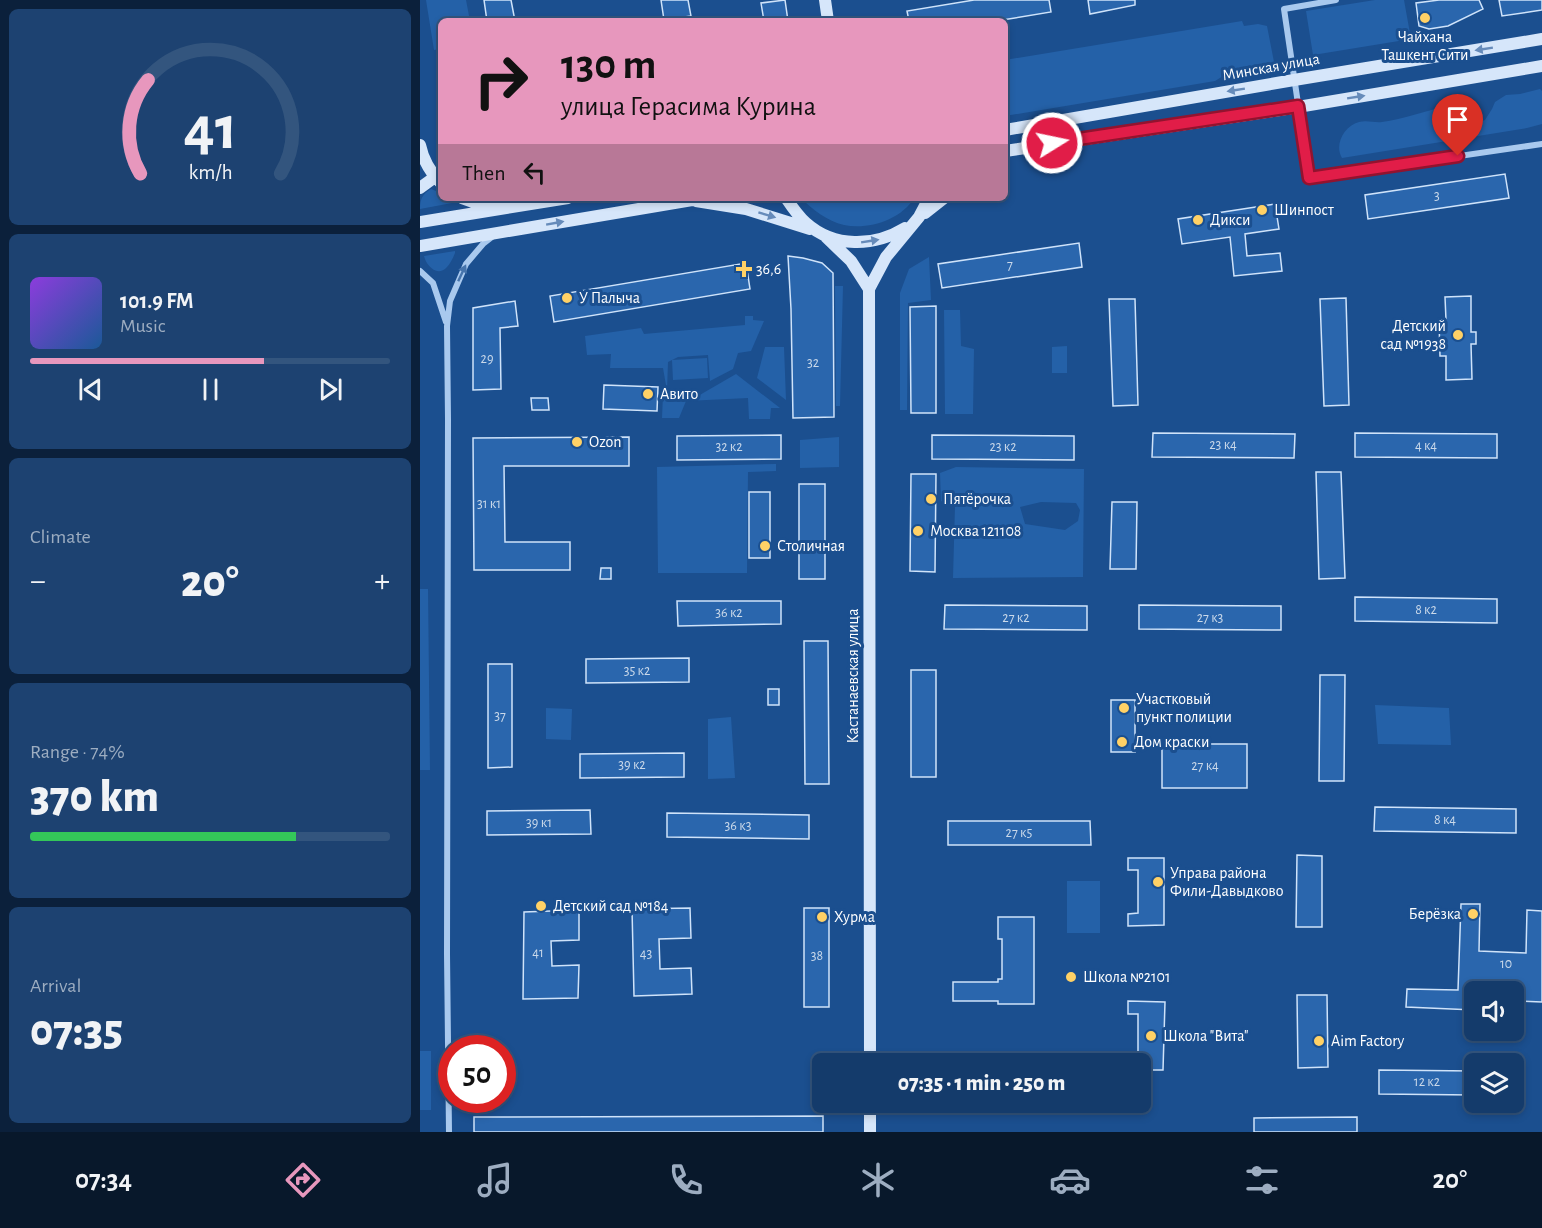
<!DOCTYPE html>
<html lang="en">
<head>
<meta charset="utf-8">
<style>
	body { margin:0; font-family:"Alegreya Sans",sans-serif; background:#1d4271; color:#f1f3f6; height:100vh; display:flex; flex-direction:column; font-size:22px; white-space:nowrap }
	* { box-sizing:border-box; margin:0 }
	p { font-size:20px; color:#9dadc1 }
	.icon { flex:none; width:33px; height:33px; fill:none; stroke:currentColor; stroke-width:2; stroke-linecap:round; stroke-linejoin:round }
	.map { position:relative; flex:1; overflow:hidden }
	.sheet { display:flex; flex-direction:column; gap:9px; padding:9px; background:#0b203b; width:420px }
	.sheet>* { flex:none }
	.hud { position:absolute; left:18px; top:18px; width:570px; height:183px; border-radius:9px; box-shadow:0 3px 9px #0003,0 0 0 2px #33557e; background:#e797bd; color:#111; overflow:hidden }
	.buttons { position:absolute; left:1044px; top:981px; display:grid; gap:12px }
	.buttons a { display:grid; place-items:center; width:60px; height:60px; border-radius:9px; background:#143b6b; box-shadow:0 3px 9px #0003,0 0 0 2px #33557e; font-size:30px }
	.speed { position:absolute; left:18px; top:1035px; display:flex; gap:12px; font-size:30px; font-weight:700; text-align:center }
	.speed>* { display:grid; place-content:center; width:78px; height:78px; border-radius:50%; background:#143b6b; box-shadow:0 3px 9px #0003,0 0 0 2px #33557e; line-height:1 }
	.speed .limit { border:9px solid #d22; background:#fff; color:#111 }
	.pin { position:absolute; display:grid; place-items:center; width:51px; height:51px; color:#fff; margin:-62px -26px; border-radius:50% 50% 50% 0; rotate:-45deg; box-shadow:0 0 6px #0007 }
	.pin .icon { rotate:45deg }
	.me { position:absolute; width:66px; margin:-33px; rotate:80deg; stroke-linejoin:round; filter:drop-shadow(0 0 4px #0008) }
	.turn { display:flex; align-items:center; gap:21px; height:126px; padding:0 24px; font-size:27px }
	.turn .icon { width:78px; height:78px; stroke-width:2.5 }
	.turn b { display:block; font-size:42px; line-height:51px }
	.then { display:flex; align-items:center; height:57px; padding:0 24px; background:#0003; gap:12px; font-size:22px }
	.big { font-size:45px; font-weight:800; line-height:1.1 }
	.sheet .card { flex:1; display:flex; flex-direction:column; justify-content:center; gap:9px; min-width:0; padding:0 21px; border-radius:9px; background:#1d4271 }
	.sheet .dial { align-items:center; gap:0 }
	.dial svg { height:156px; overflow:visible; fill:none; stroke:#33557e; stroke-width:7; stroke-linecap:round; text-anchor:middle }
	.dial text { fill:#f1f3f6; stroke:none }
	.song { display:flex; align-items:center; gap:18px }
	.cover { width:72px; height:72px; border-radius:9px; background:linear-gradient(135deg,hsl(270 70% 55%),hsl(210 70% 35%)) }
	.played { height:6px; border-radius:3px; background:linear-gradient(90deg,#e797bd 65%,#33557e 65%) }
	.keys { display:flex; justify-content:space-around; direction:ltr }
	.heat { display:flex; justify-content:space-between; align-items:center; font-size:33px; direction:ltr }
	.charge { height:9px; border-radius:4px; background:linear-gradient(90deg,#34c759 74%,#33557e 0) }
	.trip { position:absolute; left:392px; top:1053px; width:339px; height:60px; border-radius:9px; background:#143b6b; box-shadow:0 3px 9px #0003,0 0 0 2px #33557e; font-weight:800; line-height:60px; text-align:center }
	.dock { display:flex; height:96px; justify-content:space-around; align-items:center; background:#08182b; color:#9dadc1 }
	.dock .icon { width:42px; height:42px }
	.dock .selected { color:#e797bd }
	.dock b { font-size:27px; color:#f1f3f6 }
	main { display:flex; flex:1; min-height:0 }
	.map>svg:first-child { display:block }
	.green { fill:#2461a8; fill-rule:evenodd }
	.building { fill:#2a66ad; stroke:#cfe3fa; stroke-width:1.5 }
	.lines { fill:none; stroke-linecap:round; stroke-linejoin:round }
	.street { stroke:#a9c9ee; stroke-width:6 }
	.secondary { stroke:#d6e6fa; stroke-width:12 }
	.oneway { fill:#668bba }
	.oneway2 { fill:#4674ac }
	.route-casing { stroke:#92132f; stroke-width:15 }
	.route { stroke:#e11d48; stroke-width:10 }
	.poi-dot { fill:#ffd166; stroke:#1b4f8f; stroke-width:2 }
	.labels { text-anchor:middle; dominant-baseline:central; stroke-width:6; stroke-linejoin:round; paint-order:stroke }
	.number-label { font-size:14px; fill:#cad9ea }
	.poi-label { font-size:16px; fill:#fff; stroke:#1b4f8f; text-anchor:start }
	.street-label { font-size:16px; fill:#fff; stroke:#1b4f8f }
</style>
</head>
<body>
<main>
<section class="sheet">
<div class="card dial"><svg viewBox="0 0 100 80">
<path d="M14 69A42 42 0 1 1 86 69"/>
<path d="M14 69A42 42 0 0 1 18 21" stroke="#e797bd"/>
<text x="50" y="56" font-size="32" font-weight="700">41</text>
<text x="50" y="72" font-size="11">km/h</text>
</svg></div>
<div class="card">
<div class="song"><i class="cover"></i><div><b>101.9 FM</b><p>Music</p></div></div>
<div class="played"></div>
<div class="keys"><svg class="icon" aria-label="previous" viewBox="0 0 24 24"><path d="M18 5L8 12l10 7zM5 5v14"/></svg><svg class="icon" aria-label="pause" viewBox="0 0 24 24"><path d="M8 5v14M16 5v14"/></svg><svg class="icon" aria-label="next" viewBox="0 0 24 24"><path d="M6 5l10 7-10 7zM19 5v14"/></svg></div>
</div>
<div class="card"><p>Climate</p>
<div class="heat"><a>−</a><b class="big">20°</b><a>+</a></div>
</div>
<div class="card"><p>Range · 74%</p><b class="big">370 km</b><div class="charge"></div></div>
<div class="card"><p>Arrival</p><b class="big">07:35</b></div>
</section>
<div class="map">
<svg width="1122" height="1132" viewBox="0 0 1122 1132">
	<rect width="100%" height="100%" fill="#1b4f8f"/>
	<path class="green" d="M 6,0 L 46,0 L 50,21 L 21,21 L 21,49 L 14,50 Z
		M 955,0 L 984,0 L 991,39 L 893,55 L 886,11 Z
		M 822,21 L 824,26 L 838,24 L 847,26 L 854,62 L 811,71 L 795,81 L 585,116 L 585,60 Z
		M 1120,89 L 1122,91 L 1122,124 L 1107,128 L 922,158 C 914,145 924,126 939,122 C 947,120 955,123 962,122 C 983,119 1006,111 1026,106 C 1033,102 1037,102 1045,105 L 1039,118 L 1039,125 L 1045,128 L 1065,120 L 1072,109 L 1075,102 L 1086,95 L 1100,94 Z
		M 11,189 L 21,193 L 21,198 L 28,198 L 31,200 L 32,203 L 0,209 C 0,200 2,194 11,189 Z
		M 381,198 L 494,198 C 481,220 448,230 424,225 C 407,221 393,210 381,198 Z
		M 35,251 L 35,253 C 33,258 30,264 27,267 C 17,278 6,265 4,256 Z
		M 509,257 L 511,300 L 488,303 L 487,410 L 480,410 L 480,293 L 489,269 Z
		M 415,286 L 423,286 L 420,406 L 416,406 Z
		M 524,310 L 540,310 L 541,346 L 554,349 L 553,414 L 525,414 Z
		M 325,316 L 333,316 L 333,320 L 344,321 L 331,351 L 318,353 L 313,369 L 290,381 L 288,355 L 258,357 L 252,360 L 287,358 L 288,378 L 253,380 L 252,360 L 248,362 L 247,391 L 243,368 L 190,368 L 191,354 L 167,355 L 165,336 L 221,328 L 224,334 L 325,325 Z
		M 647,346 L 647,373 L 632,373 L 632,347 Z
		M 345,347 L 364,347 L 366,400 L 337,378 Z
		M 316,374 L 360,408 L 351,408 L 350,419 L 329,419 L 328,398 L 266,401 L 259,418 L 242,418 L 243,394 L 267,392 L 278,396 Z
		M 419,437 L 419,467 L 380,468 L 380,440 Z
		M 356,464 L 356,471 L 328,472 L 327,573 L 238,573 L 237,467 Z
		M 536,467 L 664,469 L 663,577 L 533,578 L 535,506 L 521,501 L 520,473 ZM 621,502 L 656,503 L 660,510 L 658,521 L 645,530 L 605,524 L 600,507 Z
		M 0,589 L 8,589 L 10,770 L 0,770 Z
		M 955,705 L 1029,708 L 1031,745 L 958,744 Z
		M 126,708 L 152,709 L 151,740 L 126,739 Z
		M 311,717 L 315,778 L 288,779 L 288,719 Z
		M 647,881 L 680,881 L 680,933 L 647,933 Z
		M 0,1051 L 11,1051 L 11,1110 L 0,1110 Z"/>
	<path class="building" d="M 64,0 L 91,0 L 95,21 L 67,21 Z
		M 241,0 L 268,0 L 271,16 L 244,20 Z
		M 365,0 L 368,21 L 344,21 L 341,3 Z
		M 554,0 L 629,0 L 631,12 L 576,21 L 489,21 L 487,11 Z
		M 668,0 L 715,0 L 715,5 L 670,14 Z
		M 1019,0 L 1059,0 L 1063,9 L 1028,26 L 1009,29 L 999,26 L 996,3 Z
		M 1079,0 L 1122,0 L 1122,10 L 1082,16 Z
		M 1085,174 L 1089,198 L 948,219 L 945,195 Z
		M 855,204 L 859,229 L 825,234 L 827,256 L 860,253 L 862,271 L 814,276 L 810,237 L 762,244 L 758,219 Z
		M 659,243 L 662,267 L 522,288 L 518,264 Z
		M 368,256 L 383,258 L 402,263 L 413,273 L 414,417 L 373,418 L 371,309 Z
		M 326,263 L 330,289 L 134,322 L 130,296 Z
		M 1051,296 L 1051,332 L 1056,332 L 1056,344 L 1051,344 L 1052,379 L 1026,380 L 1026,356 L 1020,356 L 1019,320 L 1026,320 L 1025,297 Z
		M 926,298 L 929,405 L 904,406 L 900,299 Z
		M 689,299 L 715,299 L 718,405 L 693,406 Z
		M 95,301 L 98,326 L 80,328 L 81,389 L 53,390 L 53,308 Z
		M 516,306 L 516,413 L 491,413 L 490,307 Z
		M 184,385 L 238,387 L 237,411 L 183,409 Z
		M 111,398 L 128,398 L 129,410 L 112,410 Z
		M 733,433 L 875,434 L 874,458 L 732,457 Z
		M 935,433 L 1077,434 L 1077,458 L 935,457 Z
		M 361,435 L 361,459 L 257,460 L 257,436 Z
		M 512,435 L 654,436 L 654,460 L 512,459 Z
		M 209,437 L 209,466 L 84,466 L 85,542 L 150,542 L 150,570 L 54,570 L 53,438 Z
		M 896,472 L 921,472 L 925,578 L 899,579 Z
		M 491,474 L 516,474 L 515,572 L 490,571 Z
		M 379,484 L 405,484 L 405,579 L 379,579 Z
		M 329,492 L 350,492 L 350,558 L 329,558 Z
		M 692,502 L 717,502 L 716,569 L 690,569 Z
		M 181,568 L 191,568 L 191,579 L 180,579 Z
		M 935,597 L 1077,599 L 1077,623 L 935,621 Z
		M 257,601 L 361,601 L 361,624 L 258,626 Z
		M 525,605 L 667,606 L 667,630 L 524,629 Z
		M 719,605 L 861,606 L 861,630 L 719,629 Z
		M 384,641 L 408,641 L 409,784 L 385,784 Z
		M 269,658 L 269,682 L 166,683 L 166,659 Z
		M 68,664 L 92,664 L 92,767 L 68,768 Z
		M 491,670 L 516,670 L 516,777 L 491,777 Z
		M 900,675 L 925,675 L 924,781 L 899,781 Z
		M 348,689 L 359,689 L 359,705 L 348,705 Z
		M 691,700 L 715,700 L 715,752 L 691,752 Z
		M 742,744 L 827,744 L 827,788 L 742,788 Z
		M 264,753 L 264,777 L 160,778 L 160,754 Z
		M 955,807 L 1096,809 L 1096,833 L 954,831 Z
		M 170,810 L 171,834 L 67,835 L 67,811 Z
		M 247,813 L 389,815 L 389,839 L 247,837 Z
		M 528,821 L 670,821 L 671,845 L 528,845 Z
		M 877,855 L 902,856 L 902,927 L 876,927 Z
		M 708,858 L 744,858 L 744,925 L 708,926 L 708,914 L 718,913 L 718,870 L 708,870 Z
		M 1041,904 L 1060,904 L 1059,951 L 1106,953 L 1107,910 L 1122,911 L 1122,1002 L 1094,1001 L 1094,992 L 1054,992 L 1054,1010 L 986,1007 L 987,989 L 1038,990 Z
		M 270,908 L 271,938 L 239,939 L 240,969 L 271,968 L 272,994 L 214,996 L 212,909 Z
		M 384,908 L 409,908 L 409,1007 L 384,1007 Z
		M 159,910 L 159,940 L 131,941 L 132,966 L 159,965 L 158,998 L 103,999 L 104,912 Z
		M 578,917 L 614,917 L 614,1004 L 578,1004 L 578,1001 L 533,1001 L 533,982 L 578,982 L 578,979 L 582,979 L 582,939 L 578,939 Z
		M 877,995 L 907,995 L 908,1067 L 878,1068 Z
		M 708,1001 L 745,1002 L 743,1070 L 720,1070 L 720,1064 L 718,1064 L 718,1014 L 708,1014 Z
		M 959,1070 L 1054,1071 L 1054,1095 L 959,1094 Z
		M 403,1116 L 403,1132 L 54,1132 L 54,1117 Z
		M 937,1117 L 937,1132 L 834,1132 L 834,1118 Z"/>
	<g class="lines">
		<path class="street" d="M 916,0 L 864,9 L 889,178 L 1122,144
			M 0,271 L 13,283 L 26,322
			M 29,1132 L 27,954 L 28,419 L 27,326 L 30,301 L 46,264 L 63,244 L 72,237"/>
		<path class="secondary" d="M 405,0 L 408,21
			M 585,130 L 874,80 L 1122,39
			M 0,145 C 3,160 9,171 21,183
			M 585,151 L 860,110 L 1122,66
			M 0,188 L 15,177
			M 42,198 L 56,203 L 75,206
			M 366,198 C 372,207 378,216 386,223 C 414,248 454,247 485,228
			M 276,201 L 326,209 L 390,229
			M 505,213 L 524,198
			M 0,222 L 148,198
			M 407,238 L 431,261 L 449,289
			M 0,246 L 284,198
			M 450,1064 L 449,289 L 466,257 L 499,217 L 509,198
			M 450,1132 L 450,1102"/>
	</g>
	<defs><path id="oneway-solid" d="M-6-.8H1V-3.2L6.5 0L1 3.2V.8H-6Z" transform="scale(1.5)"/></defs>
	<g class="oneway">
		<use href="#oneway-solid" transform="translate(1064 49) rotate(171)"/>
		<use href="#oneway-solid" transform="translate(816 90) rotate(171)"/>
		<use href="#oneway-solid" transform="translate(936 97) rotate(-9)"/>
		<use href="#oneway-solid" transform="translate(347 215) rotate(17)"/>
		<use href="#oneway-solid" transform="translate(135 223) rotate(-10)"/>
		<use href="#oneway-solid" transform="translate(450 241) rotate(-9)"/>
	</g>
	<use class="oneway2" href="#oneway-solid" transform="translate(42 273) rotate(-65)"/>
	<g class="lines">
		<defs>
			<path id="route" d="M 632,143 L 878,106 L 889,178 L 1038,156"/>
		</defs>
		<use href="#route" class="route-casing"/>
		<use href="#route" class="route"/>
	</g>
	<g class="poi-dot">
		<circle cx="1005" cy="18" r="6"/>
		<circle cx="842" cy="210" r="6"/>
		<circle cx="778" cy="220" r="6"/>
		<path d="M321 260h6v6h6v6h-6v6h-6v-6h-6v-6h6z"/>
		<circle cx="147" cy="298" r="6"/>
		<circle cx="1038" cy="335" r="6"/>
		<circle cx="228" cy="394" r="6"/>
		<circle cx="157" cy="442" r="6"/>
		<circle cx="511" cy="499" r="6"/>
		<circle cx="498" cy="531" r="6"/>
		<circle cx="345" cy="546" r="6"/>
		<circle cx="704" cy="708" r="6"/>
		<circle cx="702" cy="742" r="6"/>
		<circle cx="738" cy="882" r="6"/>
		<circle cx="121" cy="906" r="6"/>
		<circle cx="1053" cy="914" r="6"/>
		<circle cx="402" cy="917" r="6"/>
		<circle cx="651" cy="977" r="6"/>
		<circle cx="731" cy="1036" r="6"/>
		<circle cx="899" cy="1041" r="6"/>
	</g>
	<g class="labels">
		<g class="number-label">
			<text x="1017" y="196">3</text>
			<text x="590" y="265">7</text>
			<text x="67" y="359">29</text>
			<text x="393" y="363">32</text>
			<text x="803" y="445">23 к4</text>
			<text x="1006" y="446">4 к4</text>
			<text x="309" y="447">32 к2</text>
			<text x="583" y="447">23 к2</text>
			<text x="69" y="504">31 к1</text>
			<text x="1006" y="610">8 к2</text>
			<text x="309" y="613">36 к2</text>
			<text x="596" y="618">27 к2</text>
			<text x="790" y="618">27 к3</text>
			<text x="217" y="671">35 к2</text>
			<text x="80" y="716">37</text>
			<text x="212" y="765">39 к2</text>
			<text x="785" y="766">27 к4</text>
			<text x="1025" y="820">8 к4</text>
			<text x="119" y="823">39 к1</text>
			<text x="318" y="826">36 к3</text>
			<text x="599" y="833">27 к5</text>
			<text x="118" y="953">41</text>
			<text x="226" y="954">43</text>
			<text x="397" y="956">38</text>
			<text x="1086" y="964">10</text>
			<text x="1007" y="1082">12 к2</text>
		</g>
		<g class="poi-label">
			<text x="1005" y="37" text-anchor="middle">Чайхана<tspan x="1005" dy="18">Ташкент Сити</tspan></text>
			<text x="854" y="210">Шинпост</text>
			<text x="790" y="220">Дикси</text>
			<text x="336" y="269">36,6</text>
			<text x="159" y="298">У Палыча</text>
			<text x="1026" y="326" text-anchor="end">Детский<tspan x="1026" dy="18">сад №1938</tspan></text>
			<text x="240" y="394">Авито</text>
			<text x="169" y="442">Ozon</text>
			<text x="523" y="499">Пятёрочка</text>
			<text x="510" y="531">Москва 121108</text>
			<text x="357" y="546">Столичная</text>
			<text x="716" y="699">Участковый<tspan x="716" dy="18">пункт полиции</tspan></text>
			<text x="714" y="742">Дом краски</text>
			<text x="750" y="873">Управа района<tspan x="750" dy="18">Фили-Давыдково</tspan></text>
			<text x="133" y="906">Детский сад №184</text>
			<text x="1041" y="914" text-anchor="end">Берёзка</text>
			<text x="414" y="917">Хурма</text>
			<text x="663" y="977">Школа №2101</text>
			<text x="743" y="1036">Школа "Вита"</text>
			<text x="911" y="1041">Aim Factory</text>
		</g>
		<g class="street-label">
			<text transform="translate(851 67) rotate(-10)">Минская улица</text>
			<text transform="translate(433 676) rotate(-90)">Кастанаевская улица</text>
		</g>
	</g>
</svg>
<div class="buttons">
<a><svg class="icon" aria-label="sound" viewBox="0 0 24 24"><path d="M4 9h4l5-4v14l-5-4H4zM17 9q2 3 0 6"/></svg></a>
<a><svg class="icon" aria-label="layers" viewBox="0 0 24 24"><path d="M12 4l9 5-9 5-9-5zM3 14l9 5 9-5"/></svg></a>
</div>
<div class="speed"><div class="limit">50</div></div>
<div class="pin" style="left:1038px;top:156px;background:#d93025"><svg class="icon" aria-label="arrive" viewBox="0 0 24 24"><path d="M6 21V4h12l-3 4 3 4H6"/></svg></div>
<svg class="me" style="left:632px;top:143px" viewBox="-20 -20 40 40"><circle r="17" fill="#e11d48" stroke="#fff" stroke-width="3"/><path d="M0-11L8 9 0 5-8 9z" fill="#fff"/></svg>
<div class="trip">07:35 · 1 min · 250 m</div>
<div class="hud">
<div class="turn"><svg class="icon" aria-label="right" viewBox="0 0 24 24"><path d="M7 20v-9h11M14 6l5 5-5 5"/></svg><div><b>130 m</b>улица Герасима Курина</div></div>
<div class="then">Then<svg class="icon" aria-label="left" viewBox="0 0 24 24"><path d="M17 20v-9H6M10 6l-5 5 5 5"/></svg></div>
</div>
</div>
</main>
<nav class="dock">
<b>07:34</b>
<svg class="icon selected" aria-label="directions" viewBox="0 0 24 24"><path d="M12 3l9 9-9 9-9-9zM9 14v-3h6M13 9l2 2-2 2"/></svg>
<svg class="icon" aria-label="music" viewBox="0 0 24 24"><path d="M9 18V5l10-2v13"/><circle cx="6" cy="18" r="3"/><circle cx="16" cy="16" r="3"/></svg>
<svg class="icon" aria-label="phone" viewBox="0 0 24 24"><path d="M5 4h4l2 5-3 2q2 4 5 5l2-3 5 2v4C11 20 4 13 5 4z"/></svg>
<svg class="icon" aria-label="climate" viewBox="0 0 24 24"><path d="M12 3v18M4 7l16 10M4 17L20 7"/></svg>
<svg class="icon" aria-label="car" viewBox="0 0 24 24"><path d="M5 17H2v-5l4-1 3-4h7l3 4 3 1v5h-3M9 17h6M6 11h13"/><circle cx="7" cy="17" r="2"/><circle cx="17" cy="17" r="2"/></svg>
<svg class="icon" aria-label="filters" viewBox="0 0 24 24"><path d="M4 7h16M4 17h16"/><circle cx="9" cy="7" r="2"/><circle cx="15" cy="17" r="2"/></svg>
<b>20°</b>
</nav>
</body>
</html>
